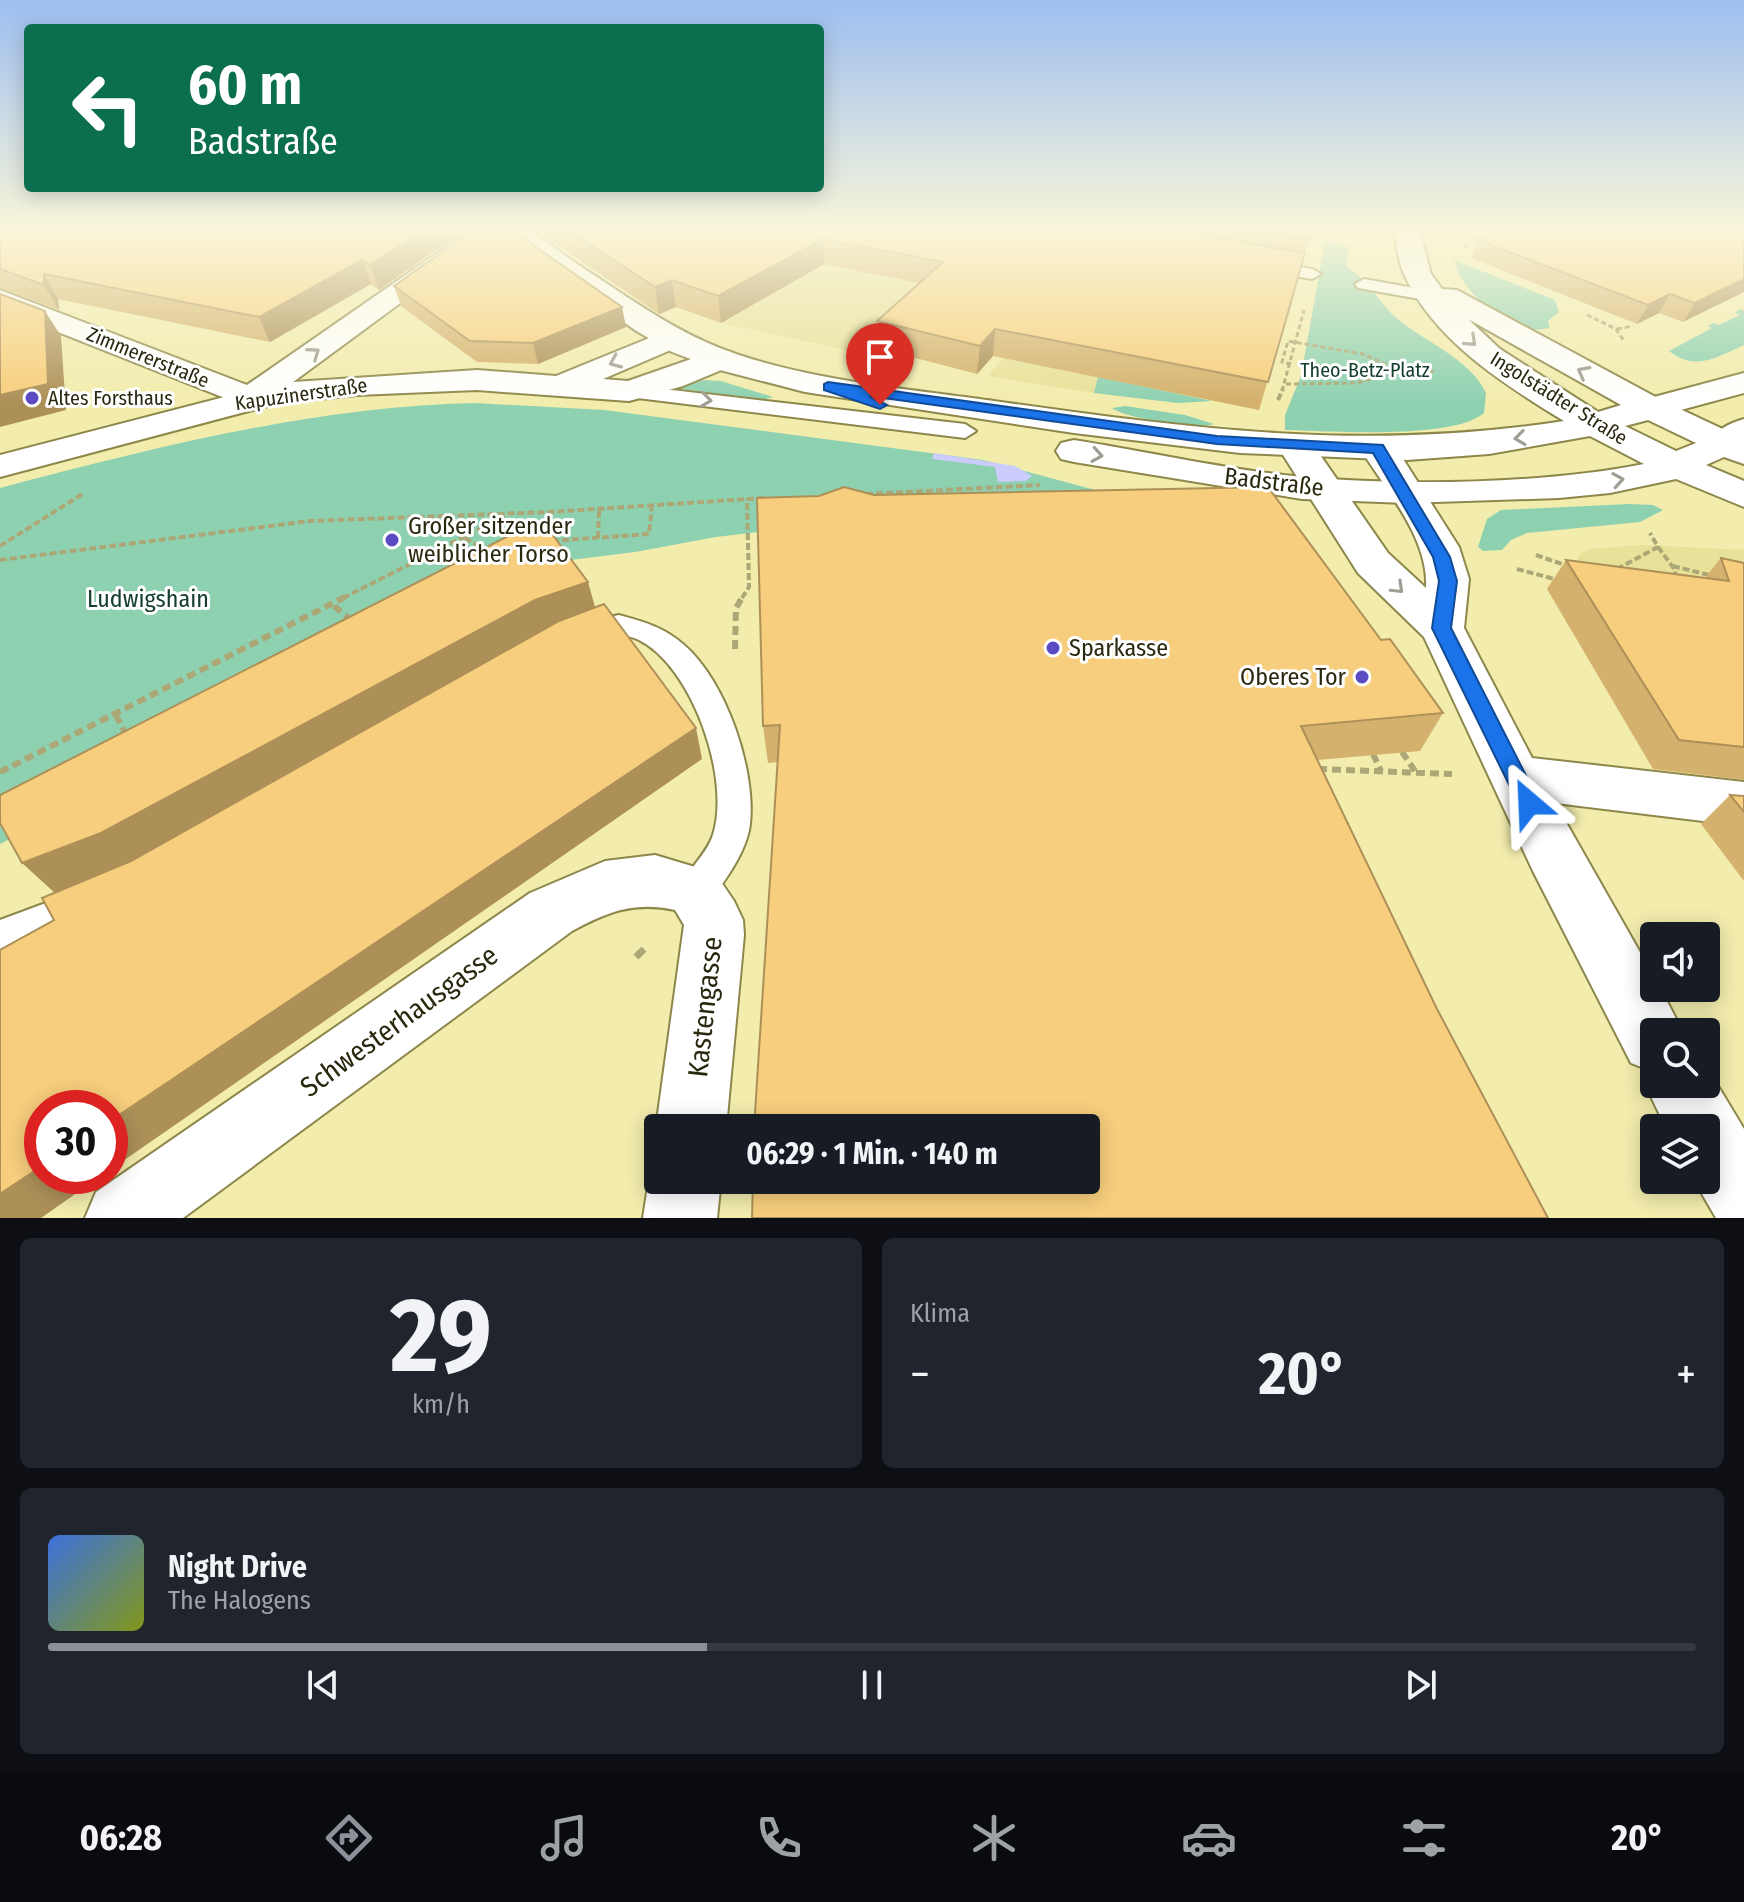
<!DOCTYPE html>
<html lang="de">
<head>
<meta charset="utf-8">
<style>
	body { margin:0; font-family:"Fira Sans Condensed",sans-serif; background:#20242c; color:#f1f3f6; height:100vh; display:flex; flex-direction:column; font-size:30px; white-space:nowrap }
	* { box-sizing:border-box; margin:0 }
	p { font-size:26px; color:#9ea1a6 }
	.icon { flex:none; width:44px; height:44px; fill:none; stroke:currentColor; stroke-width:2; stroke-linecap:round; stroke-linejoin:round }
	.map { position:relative; height:1218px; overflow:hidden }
	.side { display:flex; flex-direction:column; gap:20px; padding:20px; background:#0d0f14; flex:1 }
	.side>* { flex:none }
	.top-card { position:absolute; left:24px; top:24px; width:800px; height:168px; border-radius:8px; box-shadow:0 4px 20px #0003; background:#0b6e4f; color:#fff; overflow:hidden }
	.controls { position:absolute; left:1640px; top:922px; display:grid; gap:16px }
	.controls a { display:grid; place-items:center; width:80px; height:80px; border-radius:8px; background:#171b24; box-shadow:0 4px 20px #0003; font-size:40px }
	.speed { position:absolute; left:24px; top:1090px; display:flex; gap:16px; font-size:40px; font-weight:700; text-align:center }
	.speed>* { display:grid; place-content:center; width:104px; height:104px; border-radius:50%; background:#171b24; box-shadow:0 4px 20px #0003; line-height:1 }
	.speed .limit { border:12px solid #d22; background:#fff; color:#111 }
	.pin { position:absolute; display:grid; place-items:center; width:68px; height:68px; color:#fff; margin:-82px -34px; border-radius:50% 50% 50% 0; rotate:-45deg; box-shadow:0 0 8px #0007 }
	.pin .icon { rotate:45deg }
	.me { position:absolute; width:88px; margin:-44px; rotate:334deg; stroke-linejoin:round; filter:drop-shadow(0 0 6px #0008) }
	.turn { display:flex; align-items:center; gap:28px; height:168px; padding:0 32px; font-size:36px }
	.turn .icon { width:104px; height:104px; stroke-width:2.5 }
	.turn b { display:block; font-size:56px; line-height:68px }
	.big { font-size:60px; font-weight:700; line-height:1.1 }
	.side .widget { flex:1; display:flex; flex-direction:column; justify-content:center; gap:12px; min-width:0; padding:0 28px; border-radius:12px; background:#20242c }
	.side .dial { align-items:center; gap:0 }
	.dial b { font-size:104px; line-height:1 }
	.song { display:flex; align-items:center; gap:24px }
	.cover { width:96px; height:96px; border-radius:12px; background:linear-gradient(135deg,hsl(220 70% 55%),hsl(70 70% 35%)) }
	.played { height:8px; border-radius:4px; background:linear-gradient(90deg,#8c9099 40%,#363941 40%) }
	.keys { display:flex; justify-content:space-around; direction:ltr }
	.heat { display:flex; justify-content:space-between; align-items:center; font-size:44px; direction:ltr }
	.side .tiles { flex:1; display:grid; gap:20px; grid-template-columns:1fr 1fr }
	.widget:last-child { grid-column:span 2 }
	.trip { position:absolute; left:644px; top:1114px; width:456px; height:80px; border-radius:8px; background:#171b24; box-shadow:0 4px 20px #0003; font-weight:700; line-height:80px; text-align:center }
	.dock { display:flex; height:128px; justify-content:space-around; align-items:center; background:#090b0e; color:#9ea1a6 }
	.dock .icon { width:56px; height:56px }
	.dock .active { color:#8c9099 }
	.dock b { font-size:36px; color:#f1f3f6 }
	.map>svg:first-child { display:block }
	.built { fill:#e8e19a }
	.green { fill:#8ed1b1 }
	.water { fill:#cbccfc }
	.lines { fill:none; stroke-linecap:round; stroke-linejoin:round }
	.service-casing { stroke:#8d874b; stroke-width:4 }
	.minor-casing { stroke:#8d874b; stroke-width:4 }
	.tertiary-casing { stroke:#8d874b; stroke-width:4 }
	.secondary-casing { stroke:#8d874b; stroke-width:4 }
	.path-far3 { stroke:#aca776; stroke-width:3; stroke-dasharray:5 3; stroke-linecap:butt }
	.path-far2 { stroke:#aca776; stroke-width:4; stroke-dasharray:7 3; stroke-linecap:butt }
	.path-far1 { stroke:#aca776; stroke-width:6; stroke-dasharray:9 5; stroke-linecap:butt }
	.path { stroke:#aca776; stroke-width:7; stroke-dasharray:12 6; stroke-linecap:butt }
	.service { fill:#fff; fill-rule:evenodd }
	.minor { fill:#fff; fill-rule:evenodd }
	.tertiary { fill:#fff; fill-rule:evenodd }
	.secondary { fill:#fff; fill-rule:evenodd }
	.wall { fill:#d4b16c }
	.shaded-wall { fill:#ad9058 }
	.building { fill:#f7ce7d; stroke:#ad9058; stroke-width:2 }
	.oneway { stroke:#9f9e93 }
	.route { fill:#1a73e8; stroke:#114b97; stroke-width:2 }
	.poi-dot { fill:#5a4bc3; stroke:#fff; stroke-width:3 }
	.labels { text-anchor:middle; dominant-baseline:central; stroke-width:6; stroke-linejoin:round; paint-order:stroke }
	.far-street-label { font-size:20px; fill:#2a280f; stroke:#fff }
	.far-park-label { font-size:20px; fill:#16402e; stroke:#fff }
	.far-poi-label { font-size:20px; fill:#2a280f; stroke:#fff; text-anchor:start }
	.street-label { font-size:24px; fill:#2a280f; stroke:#fff }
	.poi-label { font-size:24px; fill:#2a280f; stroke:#fff; text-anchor:start }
	.park-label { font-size:24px; fill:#16402e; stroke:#fff }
	.near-street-label { font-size:28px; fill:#2a280f; stroke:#fff }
</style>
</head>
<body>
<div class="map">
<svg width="1744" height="1218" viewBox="0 0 1744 1218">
	<rect width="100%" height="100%" fill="#f2ecad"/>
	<path class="built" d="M 778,231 L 1039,231 L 1292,306 L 1259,410 L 1099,378 L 1094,393 L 988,376 L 1003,358 L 895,332 L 869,355 L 721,323 L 650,297 Z
		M 1643,545 L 1744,550 L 1744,676 L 1574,568 L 1579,555 L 1589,549 Z"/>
	<path class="green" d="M 1325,242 L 1348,246 L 1347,267 C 1370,283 1372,292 1390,312 C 1418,340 1469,356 1486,393 L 1484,413 C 1453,440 1328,431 1285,430 L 1285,415 L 1301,376 Z
		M 1454,260 L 1555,300 L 1559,312 L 1548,321 L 1550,328 C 1542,329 1532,331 1525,328 C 1495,318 1462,291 1454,260 Z
		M 1740,309 L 1744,311 L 1744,345 C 1717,357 1696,372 1669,351 L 1712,328 L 1708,326 L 1713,323 L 1719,325 L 1740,315 L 1735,313 Z
		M 1098,377 L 1212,401 L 1178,403 L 1094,393 Z
		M 704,380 L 721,381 L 773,397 L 762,400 L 675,388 Z
		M 474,403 L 604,410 L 983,460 L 1099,491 L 716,537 L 635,552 L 522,566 L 0,844 L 0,488 C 156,447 312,407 474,403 Z
		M 1125,406 L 1185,415 L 1214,424 C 1200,430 1124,418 1112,408 Z
		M 1629,504 L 1653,505 L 1663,510 L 1640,522 L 1527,533 L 1511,540 L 1502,550 L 1483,551 L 1478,547 L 1487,519 L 1501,510 Z"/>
	<path class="water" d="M 934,453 L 1015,466 L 1032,476 L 1026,481 L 998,482 L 995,467 L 932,459 Z"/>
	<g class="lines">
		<defs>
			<path id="service" d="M 1261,260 L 1312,269 L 1321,274 L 1312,279 L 1255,269 L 1252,265 Z
				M 1364,279 L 1431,291 L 1440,296 L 1431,301 L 1358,288 L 1355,284 Z
				M 629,385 L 965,424 L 976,431 L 965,438 L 621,396 L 618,391 Z
				M 619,615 C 644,622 664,627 684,645 C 726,681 756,770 750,824 C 748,842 738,860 729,874 C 719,889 711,901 695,907 L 682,903 L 677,891 C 686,871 706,856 713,835 C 731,779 693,667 639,640 C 617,629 596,644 574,638 L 570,631 L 574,624 Z
				M 89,887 L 102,892 L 108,904 L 102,916 L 0,956 L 0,920 Z"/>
			<path id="minor" d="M 469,231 L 498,231 L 262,405 L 250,408 L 0,309 L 0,290 L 247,385 Z
				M 1744,373 L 1744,393 L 1651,418 L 1639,415 L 1634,408 L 1639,401 Z
				M 1744,419 L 1744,446 L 1724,455 L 1711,452 L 1706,444 C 1715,431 1729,423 1744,419 Z
				M 1296,436 L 1309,439 L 1388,553 L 1426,588 C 1429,538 1385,489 1360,448 L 1365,440 L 1378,437 L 1391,440 L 1459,547 L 1469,579 L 1464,628 L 1532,758 L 1744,782 L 1744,826 L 1555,803 L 1654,977 L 1654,988 L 1660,988 L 1683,1032 L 1654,1032 L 1654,1084 L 1706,1084 L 1706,1066 L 1744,1129 L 1744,1218 L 1716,1218 L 1694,1180 L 1706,1180 L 1706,1128 L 1666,1128 L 1645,1084 L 1651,1071 L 1631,1063 L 1533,871 L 1424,637 L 1358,573 L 1278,447 L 1283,439 Z
				M 655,855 L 715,873 L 734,901 L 743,920 L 744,935 L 726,1128 L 658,1128 L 658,1132 L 656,1128 L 684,925 L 675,910 C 634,901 607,912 572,931 L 183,1218 L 85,1218 L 96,1192 L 530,893 L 605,861 Z
				M 658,1158 L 658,1180 L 721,1180 L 717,1218 L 643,1218 L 649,1180 Z"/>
			<path id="tertiary" d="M 669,330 L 680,332 L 684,339 L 680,346 L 603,379 L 628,381 L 720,349 L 731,352 L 736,359 L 731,366 L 683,386 L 629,401 L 477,390 L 357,395 L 279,403 L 0,477 L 0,455 L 278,383 L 477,370 L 556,376 Z"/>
			<path id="secondary" d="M 496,231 C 504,231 517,229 526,231 C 542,236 562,254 577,264 C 630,298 678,335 739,355 C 821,382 909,389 994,401 C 1192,429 1364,452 1564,421 C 1505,385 1433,340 1404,274 C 1398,262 1397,245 1394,231 L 1420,231 L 1431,274 L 1442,289 L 1457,290 L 1663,401 L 1744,439 L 1744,464 L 1724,457 L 1706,465 L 1744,481 L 1744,507 L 1676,479 L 1610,493 L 1559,498 L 1406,503 L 1302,499 L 1074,462 L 1061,459 L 1056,451 L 1061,443 L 1074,440 C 1150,452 1227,470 1303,477 C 1405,486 1543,484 1644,464 L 1590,436 L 1489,454 L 1407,460 L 1240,453 L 1074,433 L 805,392 L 720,370 L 672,352 L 635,330 ZM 1468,319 L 1621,405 L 1598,412 L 1500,349 ZM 1648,420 L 1696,443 L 1676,451 L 1625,426 Z"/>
		</defs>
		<use href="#service" class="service-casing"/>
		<use href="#minor" class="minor-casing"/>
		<use href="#tertiary" class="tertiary-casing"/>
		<use href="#secondary" class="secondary-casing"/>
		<path class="path-far3" d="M 1464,246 L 1472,247
			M 1587,315 L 1616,329 L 1624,341
			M 1617,329 L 1633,326
			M 1291,364 L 1282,362 L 1288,341 L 1363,354 L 1400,371
			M 1286,384 L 1356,383 L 1401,372 L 1436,371
			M 1282,391 L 1304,310"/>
		<path class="path-far2" d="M 1278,400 L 1283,389
			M 866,494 L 1040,485
			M 545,535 L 550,512
			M 465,538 L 487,551
			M 598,538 L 599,509
			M 552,541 L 649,534 L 652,505
			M 0,546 L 84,493
			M 1658,547 L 1675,570 L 1676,578
			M 1536,555 L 1568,566
			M 0,560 L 310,521 L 550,512 L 764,498
			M 1673,566 L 1713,576
			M 1517,569 L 1558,580
			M 1617,569 L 1658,547 L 1650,533
			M 343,598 L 505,516
			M 742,598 L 749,587 L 747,499"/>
		<path class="path-far1" d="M 334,606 L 351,620
			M 735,649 L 736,608 L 743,596
			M 116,715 L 126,735
			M 1402,752 L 1415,771
			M 1373,754 L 1381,771
			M 1318,769 L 1452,774
			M 0,772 L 347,596"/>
		<path class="path" d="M 636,957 L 644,949"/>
		<use href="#service" class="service"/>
		<use href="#minor" class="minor"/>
		<use href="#tertiary" class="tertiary"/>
		<use href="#secondary" class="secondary"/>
	</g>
	<path class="wall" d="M 0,231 L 456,231 L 457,235 L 379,290 L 371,284 L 270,342 L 58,299 L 59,310 L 0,288 Z
		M 532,231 L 1311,231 L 1259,410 L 993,356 L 977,374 L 877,348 L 877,321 L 919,283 L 824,264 L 721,323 L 676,307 L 659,314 L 547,238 Z
		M 1744,231 L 1683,322 L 1659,313 L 1637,324 L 1471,258 L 1478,240 Z
		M 394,286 L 626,327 L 538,364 L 477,362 L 401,306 Z
		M 1721,558 L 1744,563 L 1744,780 L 1653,769 L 1547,589 L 1566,560 L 1705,578 Z
		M 1381,640 L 1443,713 L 1420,751 L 1317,760 L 1437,1009 L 778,762 L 768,763 L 763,726 Z
		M 1730,795 L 1744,796 L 1744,881 L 1701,824 Z"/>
	<path class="shaded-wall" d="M 422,231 L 456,231 L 457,235 L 379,290 L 370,265 Z
		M 823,239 L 824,264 L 721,323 L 718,296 Z
		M 362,260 L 371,284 L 270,342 L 259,317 Z
		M 44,274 L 58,299 L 59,310 L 44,285 Z
		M 1744,279 L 1744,292 L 1683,322 L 1695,303 Z
		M 672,280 L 676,307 L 659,314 L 655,287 Z
		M 1670,294 L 1659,313 L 1637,324 L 1648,305 Z
		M 622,307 L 626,327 L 538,364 L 533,343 Z
		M 45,311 L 61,336 L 66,410 L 0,427 L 0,395 Z
		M 995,329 L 993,356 L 977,374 L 980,346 Z
		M 588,582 L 597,614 L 131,864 L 56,894 L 22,863 L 535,600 Z
		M 696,728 L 702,759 L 110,1170 L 110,1121 Z
		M 42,1166 L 42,1176 L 101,1176 L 41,1218 L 0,1218 L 0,1194 Z"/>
	<path class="building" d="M 0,231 L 422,231 L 370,265 L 362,260 L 259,317 L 44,274 L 44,285 L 0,269 Z
		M 472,231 L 513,231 L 622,307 L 533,343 L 470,341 L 394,286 Z
		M 569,231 L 1177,231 L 1305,253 L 1268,382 L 995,329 L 980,346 L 877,321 L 943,262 L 823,239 L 718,296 L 672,280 L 655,287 Z
		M 1267,231 L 1311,231 L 1309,239 Z
		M 1500,231 L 1744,231 L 1744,279 L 1695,303 L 1670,294 L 1648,305 L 1478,240 Z
		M 0,294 L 45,311 L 48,384 L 0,395 Z
		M 844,487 L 874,495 L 1268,487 L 1381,640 L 1390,639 L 1443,713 L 1301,726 L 1437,1009 L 1548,1218 L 752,1218 L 753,1180 L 1086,1180 L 1086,1128 L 754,1128 L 780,725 L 763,726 L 757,498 L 819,496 Z
		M 549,530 L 588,582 L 535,600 L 101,833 L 22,863 L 0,823 L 0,795 L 512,534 Z
		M 1721,558 L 1744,563 L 1744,747 L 1679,740 L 1566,560 L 1729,581 Z
		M 604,604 L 696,728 L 110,1121 L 110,1108 L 42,1108 L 42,1166 L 0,1194 L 0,950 L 54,920 L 42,898 L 131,861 L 559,621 Z
		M 1730,795 L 1744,796 L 1744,812 Z"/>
	<defs><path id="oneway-chevron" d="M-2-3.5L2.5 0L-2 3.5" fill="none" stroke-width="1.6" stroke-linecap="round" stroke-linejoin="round" transform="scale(2)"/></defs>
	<g class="oneway">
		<use href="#oneway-chevron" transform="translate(1471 341) rotate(43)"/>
		<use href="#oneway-chevron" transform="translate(314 353) rotate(-35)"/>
		<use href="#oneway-chevron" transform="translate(615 362) rotate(157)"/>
		<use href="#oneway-chevron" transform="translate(1583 372) rotate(-152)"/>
		<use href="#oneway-chevron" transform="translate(706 400) rotate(7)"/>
		<use href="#oneway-chevron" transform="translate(1520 438) rotate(173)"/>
		<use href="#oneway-chevron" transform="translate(1097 455) rotate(9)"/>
		<use href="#oneway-chevron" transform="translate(1618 480) rotate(-9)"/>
		<use href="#oneway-chevron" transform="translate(1398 588) rotate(44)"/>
	</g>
	<linearGradient id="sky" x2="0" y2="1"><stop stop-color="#9cbef0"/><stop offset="0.57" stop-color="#f9f6da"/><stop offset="1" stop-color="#f9f6da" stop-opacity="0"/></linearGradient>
	<rect width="1744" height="402" fill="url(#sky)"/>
	<path class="route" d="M 828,382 L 1217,436 L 1383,445 L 1450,557 L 1457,581 L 1451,628 L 1540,803 L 1536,809 L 1521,809 L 1432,628 L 1439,581 L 1433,557 L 1373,453 L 1217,444 L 869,396 L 887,405 L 880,409 L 824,390 L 824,384 Z"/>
	<g class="poi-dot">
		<circle cx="32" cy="398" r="8"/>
		<circle cx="392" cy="540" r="8"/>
		<circle cx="1053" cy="648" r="8"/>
		<circle cx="1362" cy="677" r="8"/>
	</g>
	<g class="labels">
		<g class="far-street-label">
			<text transform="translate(148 357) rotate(22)">Zimmererstraße</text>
			<text transform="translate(301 394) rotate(-8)">Kapuzinerstraße</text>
			<text transform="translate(1559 398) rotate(32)">Ingolstädter Straße</text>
		</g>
		<g class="far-park-label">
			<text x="1365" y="370">Theo-Betz-Platz</text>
		</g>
		<g class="far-poi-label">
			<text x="48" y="398">Altes Forsthaus</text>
		</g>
		<g class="street-label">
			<text transform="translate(1274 482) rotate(7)">Badstraße</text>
		</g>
		<g class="poi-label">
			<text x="408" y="526">Großer sitzender<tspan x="408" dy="28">weiblicher Torso</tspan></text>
			<text x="1069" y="648">Sparkasse</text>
			<text x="1346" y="677" text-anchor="end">Oberes Tor</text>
		</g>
		<g class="park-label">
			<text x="148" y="599">Ludwigshain</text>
		</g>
		<g class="near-street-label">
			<text transform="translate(705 1007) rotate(-84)">Kastengasse</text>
			<text transform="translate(399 1021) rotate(-36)">Schwesterhausgasse</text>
		</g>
	</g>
</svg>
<div class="controls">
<a><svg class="icon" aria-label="sound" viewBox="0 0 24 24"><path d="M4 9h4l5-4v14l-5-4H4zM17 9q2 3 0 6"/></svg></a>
<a><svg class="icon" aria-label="search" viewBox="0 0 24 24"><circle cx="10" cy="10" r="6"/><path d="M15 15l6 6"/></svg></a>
<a><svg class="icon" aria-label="layers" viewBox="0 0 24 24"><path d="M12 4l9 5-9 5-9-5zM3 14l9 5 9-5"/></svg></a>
</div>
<div class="speed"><div class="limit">30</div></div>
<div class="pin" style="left:880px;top:405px;background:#d93025"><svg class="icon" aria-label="arrive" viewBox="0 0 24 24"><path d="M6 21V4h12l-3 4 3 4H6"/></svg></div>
<svg class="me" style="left:1529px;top:803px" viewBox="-20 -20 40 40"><path d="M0-17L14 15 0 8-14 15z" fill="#1a73e8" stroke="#fff" stroke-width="4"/></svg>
<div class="trip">06:29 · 1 Min. · 140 m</div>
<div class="top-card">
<div class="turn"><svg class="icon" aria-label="left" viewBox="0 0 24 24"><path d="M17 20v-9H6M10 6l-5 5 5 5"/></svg><div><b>60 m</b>Badstraße</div></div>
</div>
</div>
<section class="side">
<div class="tiles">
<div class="widget dial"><b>29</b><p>km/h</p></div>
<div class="widget"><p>Klima</p>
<div class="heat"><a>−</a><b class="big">20°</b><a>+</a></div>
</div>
<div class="widget">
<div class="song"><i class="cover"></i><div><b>Night Drive</b><p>The Halogens</p></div></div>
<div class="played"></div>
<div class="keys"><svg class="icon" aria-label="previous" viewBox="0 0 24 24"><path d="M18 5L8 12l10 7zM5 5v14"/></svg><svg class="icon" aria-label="pause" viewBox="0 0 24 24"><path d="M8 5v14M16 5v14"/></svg><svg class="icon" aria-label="next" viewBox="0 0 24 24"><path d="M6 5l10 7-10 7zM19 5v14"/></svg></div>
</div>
</div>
</section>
<nav class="dock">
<b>06:28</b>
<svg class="icon active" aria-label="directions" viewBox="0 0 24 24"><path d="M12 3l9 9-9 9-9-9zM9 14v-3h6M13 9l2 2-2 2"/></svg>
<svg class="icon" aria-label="music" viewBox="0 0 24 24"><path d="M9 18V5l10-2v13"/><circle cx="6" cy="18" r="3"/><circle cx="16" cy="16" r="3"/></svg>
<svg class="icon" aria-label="phone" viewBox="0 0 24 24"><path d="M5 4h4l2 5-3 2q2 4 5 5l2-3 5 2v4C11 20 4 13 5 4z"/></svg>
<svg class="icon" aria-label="climate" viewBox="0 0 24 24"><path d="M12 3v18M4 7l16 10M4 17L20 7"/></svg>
<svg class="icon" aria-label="car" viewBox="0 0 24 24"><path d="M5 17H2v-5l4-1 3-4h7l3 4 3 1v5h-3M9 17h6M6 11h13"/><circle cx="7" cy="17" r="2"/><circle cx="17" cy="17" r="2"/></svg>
<svg class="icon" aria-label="filters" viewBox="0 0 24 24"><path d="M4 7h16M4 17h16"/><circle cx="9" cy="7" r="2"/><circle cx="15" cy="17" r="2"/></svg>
<b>20°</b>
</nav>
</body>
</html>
